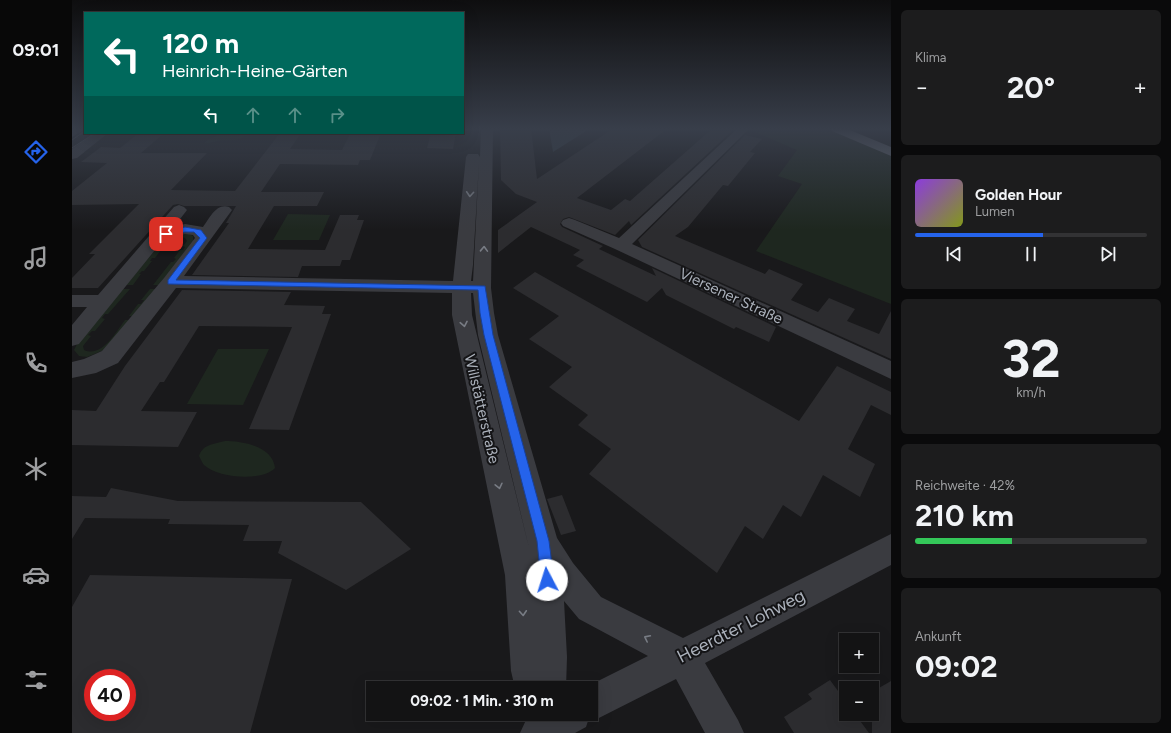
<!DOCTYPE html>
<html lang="de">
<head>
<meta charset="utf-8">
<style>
	body { margin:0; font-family:Figtree,sans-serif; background:#1c1c1d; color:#f1f3f6; height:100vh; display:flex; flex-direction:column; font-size:15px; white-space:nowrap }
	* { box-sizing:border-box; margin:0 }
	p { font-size:13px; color:#9d9ea0 }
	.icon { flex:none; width:22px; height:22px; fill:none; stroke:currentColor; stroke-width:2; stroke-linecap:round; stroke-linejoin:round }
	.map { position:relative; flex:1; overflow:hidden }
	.sheet { display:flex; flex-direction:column; gap:10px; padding:10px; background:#0a0a0b; width:280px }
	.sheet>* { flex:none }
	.top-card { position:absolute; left:12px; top:12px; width:380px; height:122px; border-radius:0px; box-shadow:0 4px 16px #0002,0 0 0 1px #323234; background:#00695c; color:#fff; overflow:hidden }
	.fabs { position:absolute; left:767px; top:633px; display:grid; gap:8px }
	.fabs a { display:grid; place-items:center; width:40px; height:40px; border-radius:0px; background:#131314; box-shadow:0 4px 16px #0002,0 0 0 1px #323234; font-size:20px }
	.speed { position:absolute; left:12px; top:669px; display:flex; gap:8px; font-size:20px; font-weight:700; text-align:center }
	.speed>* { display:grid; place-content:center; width:52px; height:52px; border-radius:50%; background:#131314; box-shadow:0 4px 16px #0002,0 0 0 1px #323234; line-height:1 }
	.speed .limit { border:6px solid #d22; background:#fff; color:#111 }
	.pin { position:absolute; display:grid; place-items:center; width:34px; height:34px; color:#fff; margin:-17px; border-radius:8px; box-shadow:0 2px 6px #0006 }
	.me { position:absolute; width:44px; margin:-22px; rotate:355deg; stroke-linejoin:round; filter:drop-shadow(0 0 3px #0008) }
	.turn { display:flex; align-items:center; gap:14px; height:84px; padding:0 12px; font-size:18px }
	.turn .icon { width:52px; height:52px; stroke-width:2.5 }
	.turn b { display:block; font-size:28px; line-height:34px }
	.lanes { display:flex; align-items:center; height:38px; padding:0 12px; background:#0003; justify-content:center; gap:20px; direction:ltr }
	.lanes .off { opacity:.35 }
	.big { font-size:30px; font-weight:700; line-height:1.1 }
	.sheet .card { flex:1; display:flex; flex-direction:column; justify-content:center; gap:6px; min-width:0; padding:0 14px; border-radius:6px; background:#1c1c1d }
	.sheet .dial { align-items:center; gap:0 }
	.dial b { font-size:52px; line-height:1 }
	.song { display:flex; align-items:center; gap:12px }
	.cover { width:48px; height:48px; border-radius:6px; background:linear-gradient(135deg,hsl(270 70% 55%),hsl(70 70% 35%)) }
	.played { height:4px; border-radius:2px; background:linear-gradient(90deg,#2563eb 55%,#323234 55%) }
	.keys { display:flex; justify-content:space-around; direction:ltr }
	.heat { display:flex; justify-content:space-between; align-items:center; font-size:22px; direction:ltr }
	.charge { height:6px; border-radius:3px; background:linear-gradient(90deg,#34c759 42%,#323234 0) }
	.trip { position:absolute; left:294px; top:681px; width:232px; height:40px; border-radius:0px; background:#131314; box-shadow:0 4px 16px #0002,0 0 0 1px #323234; font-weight:700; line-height:40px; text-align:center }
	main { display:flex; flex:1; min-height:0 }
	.tab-bar { display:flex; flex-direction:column; width:72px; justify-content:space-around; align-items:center; background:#080808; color:#9d9ea0 }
	.tab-bar .icon { width:28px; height:28px }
	.tab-bar .active { color:#2563eb }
	.tab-bar b { font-size:18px; color:#f1f3f6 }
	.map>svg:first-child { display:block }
	.green { fill:#1e271f }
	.water { fill:#2e3940 }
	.building { fill:#2c2c2f; fill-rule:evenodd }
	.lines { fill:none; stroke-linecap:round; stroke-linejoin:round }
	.minor { fill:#3a3b40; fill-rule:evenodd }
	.highway { fill:#656972; fill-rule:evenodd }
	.tram { stroke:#4c4f55; stroke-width:1 }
	.oneway { stroke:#787c84 }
	.route { fill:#2563eb; stroke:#184099 }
	.labels { text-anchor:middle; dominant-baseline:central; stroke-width:4; stroke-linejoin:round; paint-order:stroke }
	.street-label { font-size:15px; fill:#abb1bb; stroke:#141416 }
	.near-street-label { font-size:18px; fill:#abb1bb; stroke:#141416 }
</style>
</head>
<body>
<main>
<nav class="tab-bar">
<b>09:01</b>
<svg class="icon active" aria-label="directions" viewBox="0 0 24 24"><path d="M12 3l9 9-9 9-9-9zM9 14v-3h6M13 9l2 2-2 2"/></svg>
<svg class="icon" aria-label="music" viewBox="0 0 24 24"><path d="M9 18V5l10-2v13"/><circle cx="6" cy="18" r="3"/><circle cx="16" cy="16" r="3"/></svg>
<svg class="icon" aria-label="phone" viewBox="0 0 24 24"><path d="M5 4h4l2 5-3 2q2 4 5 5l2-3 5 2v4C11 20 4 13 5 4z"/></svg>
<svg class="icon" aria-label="climate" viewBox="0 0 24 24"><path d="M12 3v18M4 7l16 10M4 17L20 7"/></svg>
<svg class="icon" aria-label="car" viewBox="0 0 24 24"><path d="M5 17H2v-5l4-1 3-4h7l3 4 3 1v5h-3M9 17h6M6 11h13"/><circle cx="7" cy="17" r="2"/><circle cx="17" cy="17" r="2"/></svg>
<svg class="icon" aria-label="filters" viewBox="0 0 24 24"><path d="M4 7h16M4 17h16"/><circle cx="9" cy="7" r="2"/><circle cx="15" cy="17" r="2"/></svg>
</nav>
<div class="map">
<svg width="819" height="733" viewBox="0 0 819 733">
	<rect width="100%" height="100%" fill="#19191b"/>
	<path class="green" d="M 708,128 L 750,128 L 758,129 L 819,156 L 819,304 L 684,251 L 730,184 L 706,176 L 725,150 L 680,131 Z
		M 151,133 L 170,133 L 174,135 C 165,143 155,139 145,141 C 140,142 137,144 132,143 L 137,139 Z
		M 216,214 L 258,215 L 247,240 L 201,240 Z
		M 107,234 L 117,234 L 121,236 L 121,241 L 87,285 L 81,285 L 99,262 L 101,262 L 104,259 L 102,258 L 108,250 L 111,250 L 113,247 L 111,246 L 115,241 L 113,238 C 98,235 91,248 83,258 L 80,258 L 78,261 L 80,261 L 72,271 L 70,271 L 67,274 L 69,274 L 61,285 L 54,285 L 90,242 L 98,237 Z
		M 51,289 L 58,289 L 36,314 L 33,314 L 30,318 L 33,319 L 23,331 L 20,331 L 16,335 L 19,336 L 11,346 L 12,350 C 30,358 44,332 53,320 L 57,320 L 60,316 L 57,316 L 66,304 L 69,304 L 72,300 L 69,300 L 78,289 L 84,289 L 37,348 L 15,357 L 7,356 L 2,350 L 6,342 Z
		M 146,349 L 197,349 L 171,405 L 115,404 Z
		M 153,441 C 170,441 201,446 203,468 C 190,482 146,478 132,465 C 130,463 129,459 127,456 C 131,444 142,444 153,441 Z"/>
	<path class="water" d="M 477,128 L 519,128 L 481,152 Z"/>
	<path class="building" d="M 428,128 L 459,128 L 465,179 L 542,128 L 596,128 L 505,198 L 539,210 L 553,199 L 558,201 L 641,128 L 660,131 L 559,225 L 557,221 L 543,235 L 497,217 L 491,219 L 488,224 L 490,227 L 531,246 L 527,249 L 584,276 L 580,268 L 704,327 L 697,342 L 664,327 L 662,329 L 594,295 L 590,288 L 575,302 L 504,266 L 512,260 L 501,255 L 508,250 L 459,227 L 426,253 L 426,230 L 465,202 L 444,194 L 429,180 Z
		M 67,133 L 92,133 L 69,153 L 135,153 L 99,190 L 163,191 L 208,133 L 229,133 L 218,149 L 270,150 L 278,134 L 309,133 L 298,160 L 288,160 L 286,165 L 208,164 L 189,192 L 252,192 L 245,206 L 202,206 L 176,249 L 253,250 L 268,215 L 287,215 L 285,220 L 292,220 L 278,260 L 270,260 L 268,266 L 230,266 L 226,277 L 120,275 L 157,223 L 154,223 L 164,206 L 112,206 L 106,204 L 101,205 L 26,288 L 0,288 L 0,278 L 23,254 L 17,254 L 67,204 L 0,205 L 0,191 L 35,163 L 9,162 L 29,147 L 48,148 Z
		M 359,133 L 384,133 L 381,149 L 355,148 Z
		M 673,135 L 690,139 L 678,152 L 683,153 L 656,186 L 651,185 L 616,227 L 603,236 L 693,274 L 697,269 L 731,284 L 719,300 L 746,312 L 757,298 L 783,309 L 775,321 L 807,334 L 819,311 L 819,359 L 570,247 L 566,240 Z
		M 463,272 L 727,421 L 765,366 L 819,392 L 819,415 L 799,405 L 776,449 L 803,464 L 788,497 L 751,475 L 729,517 L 711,505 L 691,539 L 673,526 L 645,573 L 517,474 L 539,449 L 506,425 L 516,415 L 477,387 L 500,367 L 457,339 L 487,316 L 441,288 Z
		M 110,290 L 219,292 L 212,305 L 253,306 L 250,314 L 259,314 L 217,430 L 177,429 L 220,327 L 127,326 L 92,382 L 88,382 L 69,411 L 125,412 L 106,447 L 0,445 L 0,410 L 24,411 L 53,366 Z
		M 39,488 L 106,501 L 289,502 L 339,549 L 274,590 L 206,553 L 210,541 L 171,541 L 177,525 L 96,524 L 98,519 L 13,518 L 0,539 L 0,496 L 34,497 Z
		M 490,495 L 504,531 L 489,535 L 475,499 Z
		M 18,575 L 220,579 L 178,733 L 0,733 L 0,607 ZM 21,678 L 55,678 L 55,712 L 21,712 Z
		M 758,680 L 774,702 L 774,714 L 783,714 L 797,733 L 722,733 L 712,717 L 740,699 L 736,694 Z
		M 819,681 L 819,733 L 800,733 L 800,692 Z"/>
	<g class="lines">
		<path class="minor" d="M 0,128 L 13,128 L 13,129 L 0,137 Z
			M 409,128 L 421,128 L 419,288 L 422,313 L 426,335 L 485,538 L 501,563 L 529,597 L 611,638 L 819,534 L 819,565 L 633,663 L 666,720 L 672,733 L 633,733 L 604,679 L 519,722 L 516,721 L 514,727 L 503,733 L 448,733 L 454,720 L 464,714 L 519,714 L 519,688 L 512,688 L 576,656 L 507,619 L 492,601 L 495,657 L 494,688 L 443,688 L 439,671 L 433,575 L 380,315 L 380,293 L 104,288 L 46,363 L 24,373 L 0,378 L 0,362 L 12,359 L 30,351 L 92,278 L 123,238 L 121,235 L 113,234 L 92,239 L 7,344 L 0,346 L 0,325 L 15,307 L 0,307 L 0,295 L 26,295 L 102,207 L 107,205 L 112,207 L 115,210 L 102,227 L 113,224 L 131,227 C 138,218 144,203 157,207 L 160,210 L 112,276 L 381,281 L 394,157 L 396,154 L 406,154 L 408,157 ZM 407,162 L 401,281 L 399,281 L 401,265 ZM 399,293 L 401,293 L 406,335 L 457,548 L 400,315 Z
			M 666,128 L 678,128 L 560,244 L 819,361 L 819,379 L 543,249 L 491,226 L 489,223 L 491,220 L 497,218 L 503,220 L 547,238 Z
			M 22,133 L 36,133 L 5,158 L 0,159 L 0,149 Z"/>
		<path class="highway" d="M 758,128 L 773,128 L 819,147 L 819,156 L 760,131 Z"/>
		<path class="tram" d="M 0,140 L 13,131
			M 0,148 L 23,133"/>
	</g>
	<defs><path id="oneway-chevron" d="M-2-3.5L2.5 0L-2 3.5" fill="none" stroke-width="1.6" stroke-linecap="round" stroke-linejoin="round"/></defs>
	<g class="oneway">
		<use href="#oneway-chevron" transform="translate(398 194) rotate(94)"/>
		<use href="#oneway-chevron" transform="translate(412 249) rotate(-88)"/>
		<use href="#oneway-chevron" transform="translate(392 324) rotate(79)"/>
		<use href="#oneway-chevron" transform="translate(427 486) rotate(77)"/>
		<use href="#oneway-chevron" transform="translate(451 613) rotate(86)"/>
		<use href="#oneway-chevron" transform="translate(575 638) rotate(-153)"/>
	</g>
	<linearGradient id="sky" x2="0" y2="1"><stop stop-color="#0e0e0f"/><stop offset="0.56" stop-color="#383e4a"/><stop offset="1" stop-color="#383e4a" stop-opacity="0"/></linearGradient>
	<rect width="819" height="230" fill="url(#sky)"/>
	<path class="route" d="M 113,227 L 129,230 L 135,238 L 104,280 L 413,286 L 421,335 L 477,541 L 482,580 L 480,585 L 475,587 L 471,585 L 469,580 L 465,541 L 412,335 L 408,313 L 406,290 L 96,284 L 96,280 L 128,238 L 122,232 L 113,232 L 94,236 L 90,234 Z"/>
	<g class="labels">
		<g class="street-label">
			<text transform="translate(659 296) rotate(25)">Viersener Straße</text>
			<text transform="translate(410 409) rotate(77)">Willstätterstraße</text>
		</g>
		<g class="near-street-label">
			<text transform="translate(669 626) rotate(-27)">Heerdter Lohweg</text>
		</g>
	</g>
</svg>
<div class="fabs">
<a>+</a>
<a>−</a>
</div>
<div class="speed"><div class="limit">40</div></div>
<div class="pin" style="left:94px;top:234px;background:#d93025"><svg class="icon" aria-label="arrive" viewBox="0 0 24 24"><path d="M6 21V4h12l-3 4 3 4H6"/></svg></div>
<svg class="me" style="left:475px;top:580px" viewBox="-20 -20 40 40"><circle r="19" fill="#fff"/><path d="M0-13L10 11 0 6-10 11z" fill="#2563eb"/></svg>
<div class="trip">09:02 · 1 Min. · 310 m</div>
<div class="top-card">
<div class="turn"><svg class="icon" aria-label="left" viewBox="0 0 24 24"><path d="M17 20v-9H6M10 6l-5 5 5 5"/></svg><div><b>120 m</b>Heinrich-Heine-Gärten</div></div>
<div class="lanes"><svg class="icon" aria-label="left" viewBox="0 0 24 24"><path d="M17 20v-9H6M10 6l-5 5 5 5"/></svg><svg class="icon off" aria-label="ahead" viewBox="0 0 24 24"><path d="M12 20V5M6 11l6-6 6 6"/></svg><svg class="icon off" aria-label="ahead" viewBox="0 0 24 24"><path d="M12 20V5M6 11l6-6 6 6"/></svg><svg class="icon off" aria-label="right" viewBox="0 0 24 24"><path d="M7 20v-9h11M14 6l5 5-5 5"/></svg></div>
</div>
</div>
<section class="sheet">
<div class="card"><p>Klima</p>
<div class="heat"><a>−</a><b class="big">20°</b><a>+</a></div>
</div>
<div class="card">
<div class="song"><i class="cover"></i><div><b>Golden Hour</b><p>Lumen</p></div></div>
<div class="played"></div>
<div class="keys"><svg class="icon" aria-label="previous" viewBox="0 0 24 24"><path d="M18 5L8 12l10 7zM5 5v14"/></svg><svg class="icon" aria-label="pause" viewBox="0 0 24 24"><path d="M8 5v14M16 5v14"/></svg><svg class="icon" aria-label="next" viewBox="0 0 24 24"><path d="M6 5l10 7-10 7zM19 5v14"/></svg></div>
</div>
<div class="card dial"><b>32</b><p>km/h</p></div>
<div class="card"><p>Reichweite · 42%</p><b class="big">210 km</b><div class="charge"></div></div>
<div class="card"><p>Ankunft</p><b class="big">09:02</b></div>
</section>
</main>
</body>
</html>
